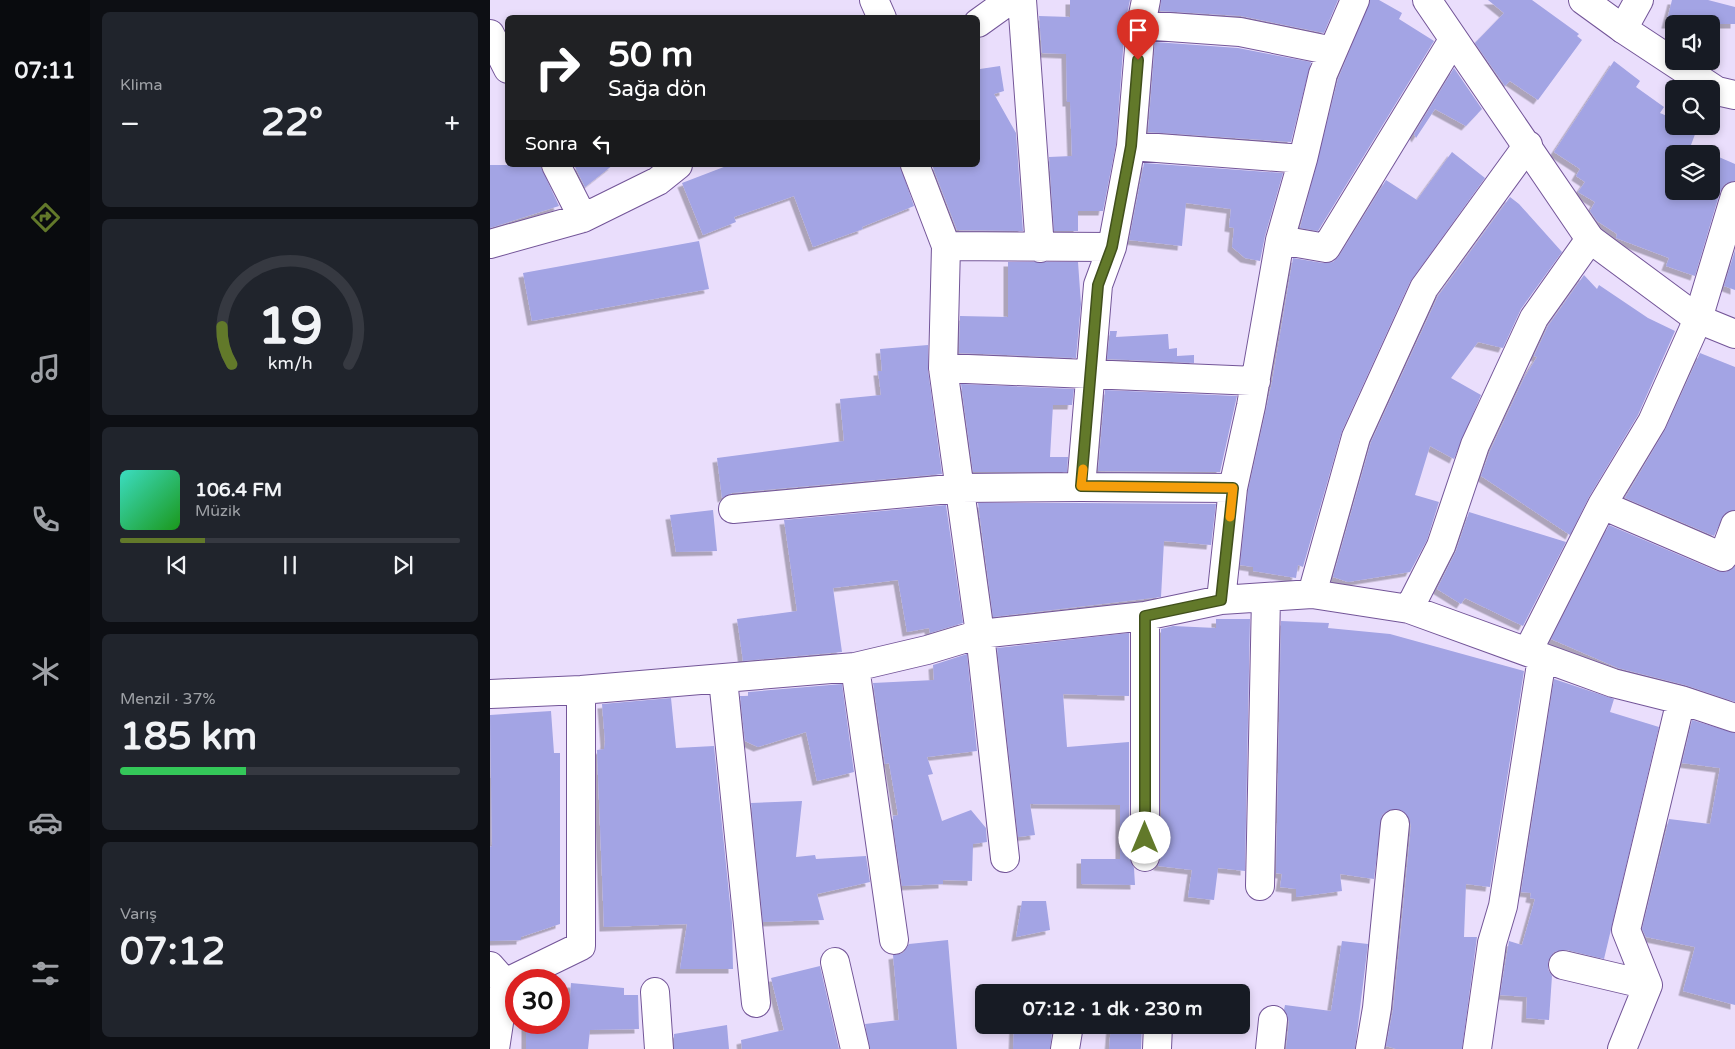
<!DOCTYPE html>
<html lang="tr">
<head>
<meta charset="utf-8">
<style>
	body { margin:0; font-family:"Varela Round",sans-serif; background:#20242c; color:#f1f3f6; height:100vh; display:flex; flex-direction:column; font-size:19px; white-space:nowrap }
	* { box-sizing:border-box; margin:0 }
	p { font-size:16px; color:#9ea1a6 }
	.icon { flex:none; width:28px; height:28px; fill:none; stroke:currentColor; stroke-width:2; stroke-linecap:round; stroke-linejoin:round }
	.map { position:relative; flex:1; overflow:hidden }
	.panel { display:flex; flex-direction:column; gap:12px; padding:12px; background:#0d0f14; width:400px }
	.panel>* { flex:none }
	.banner { position:absolute; left:15px; top:15px; width:475px; height:152px; border-radius:8px; box-shadow:0 2px 8px #0003; background:#202124; color:#fff; overflow:hidden }
	.buttons { position:absolute; left:1175px; top:15px; display:grid; gap:10px }
	.buttons a { display:grid; place-items:center; width:55px; height:55px; border-radius:8px; background:#171b24; box-shadow:0 2px 8px #0003; font-size:25px }
	.speed { position:absolute; left:15px; top:969px; display:flex; gap:10px; font-size:25px; font-weight:700; text-align:center }
	.speed>* { display:grid; place-content:center; width:65px; height:65px; border-radius:50%; background:#171b24; box-shadow:0 2px 8px #0003; line-height:1 }
	.speed .limit { border:8px solid #d22; background:#fff; color:#111 }
	.pin { position:absolute; display:grid; place-items:center; width:42px; height:42px; color:#fff; margin:-51px -21px; border-radius:50% 50% 50% 0; rotate:-45deg; box-shadow:0 0 5px #0007 }
	.pin .icon { rotate:45deg }
	.me { position:absolute; width:55px; margin:-28px; rotate:0deg; stroke-linejoin:round; filter:drop-shadow(0 0 4px #0008) }
	.turn { display:flex; align-items:center; gap:18px; height:105px; padding:0 20px; font-size:22px }
	.turn .icon { width:65px; height:65px; stroke-width:2.5 }
	.turn b { display:block; font-size:35px; line-height:42px }
	.then { display:flex; align-items:center; height:48px; padding:0 20px; background:#0003; gap:10px; font-size:19px }
	.big { font-size:38px; font-weight:700; line-height:1.1 }
	.panel .widget { flex:1; display:flex; flex-direction:column; justify-content:center; gap:8px; min-width:0; padding:0 18px; border-radius:8px; background:#20242c }
	.panel .dial { align-items:center; gap:0 }
	.dial svg { height:130px; overflow:visible; fill:none; stroke:#363941; stroke-width:7; stroke-linecap:round; text-anchor:middle }
	.dial text { fill:#f1f3f6; stroke:none }
	.song { display:flex; align-items:center; gap:15px }
	.cover { width:60px; height:60px; border-radius:8px; background:linear-gradient(135deg,hsl(170 70% 55%),hsl(120 70% 35%)) }
	.played { height:5px; border-radius:2px; background:linear-gradient(90deg,#62792a 25%,#363941 25%) }
	.keys { display:flex; justify-content:space-around; direction:ltr }
	.heat { display:flex; justify-content:space-between; align-items:center; font-size:28px; direction:ltr }
	.charge { height:8px; border-radius:4px; background:linear-gradient(90deg,#34c759 37%,#363941 0) }
	.trip { position:absolute; left:485px; top:984px; width:275px; height:50px; border-radius:8px; background:#171b24; box-shadow:0 2px 8px #0003; font-weight:700; line-height:50px; text-align:center }
	main { display:flex; flex:1; min-height:0 }
	.tabs { display:flex; flex-direction:column; width:90px; justify-content:space-around; align-items:center; background:#090b0e; color:#9ea1a6 }
	.tabs .icon { width:35px; height:35px }
	.tabs .on { color:#62792a }
	.tabs b { font-size:22px; color:#f1f3f6 }
	.map>svg:first-child { display:block }
	.building { fill:#a3a4e4; fill-rule:evenodd; filter:url(#shadow) }
	.lines { fill:none; stroke-linecap:round; stroke-linejoin:round }
	.minor-casing { stroke:#735598; stroke-width:30 }
	.tertiary-casing { stroke:#735598; stroke-width:30 }
	.minor { stroke:#fff; stroke-width:28 }
	.tertiary { stroke:#fff; stroke-width:28 }
	.route-casing { stroke:#404f1b; stroke-width:12 }
	.route { stroke:#62792a; stroke-width:9 }
	.slow { stroke:#f59e0b; stroke-width:9 }
</style>
</head>
<body>
<main>
<nav class="tabs">
<b>07:11</b>
<svg class="icon on" aria-label="directions" viewBox="0 0 24 24"><path d="M12 3l9 9-9 9-9-9zM9 14v-3h6M13 9l2 2-2 2"/></svg>
<svg class="icon" aria-label="music" viewBox="0 0 24 24"><path d="M9 18V5l10-2v13"/><circle cx="6" cy="18" r="3"/><circle cx="16" cy="16" r="3"/></svg>
<svg class="icon" aria-label="phone" viewBox="0 0 24 24"><path d="M5 4h4l2 5-3 2q2 4 5 5l2-3 5 2v4C11 20 4 13 5 4z"/></svg>
<svg class="icon" aria-label="climate" viewBox="0 0 24 24"><path d="M12 3v18M4 7l16 10M4 17L20 7"/></svg>
<svg class="icon" aria-label="car" viewBox="0 0 24 24"><path d="M5 17H2v-5l4-1 3-4h7l3 4 3 1v5h-3M9 17h6M6 11h13"/><circle cx="7" cy="17" r="2"/><circle cx="17" cy="17" r="2"/></svg>
<svg class="icon" aria-label="filters" viewBox="0 0 24 24"><path d="M4 7h16M4 17h16"/><circle cx="9" cy="7" r="2"/><circle cx="15" cy="17" r="2"/></svg>
</nav>
<section class="panel">
<div class="widget"><p>Klima</p>
<div class="heat"><a>−</a><b class="big">22°</b><a>+</a></div>
</div>
<div class="widget dial"><svg viewBox="0 0 100 80">
<path d="M14 69A42 42 0 1 1 86 69"/>
<path d="M14 69A42 42 0 0 1 8 46" stroke="#62792a"/>
<text x="50" y="56" font-size="32" font-weight="700">19</text>
<text x="50" y="72" font-size="11">km/h</text>
</svg></div>
<div class="widget">
<div class="song"><i class="cover"></i><div><b>106.4 FM</b><p>Müzik</p></div></div>
<div class="played"></div>
<div class="keys"><svg class="icon" aria-label="previous" viewBox="0 0 24 24"><path d="M18 5L8 12l10 7zM5 5v14"/></svg><svg class="icon" aria-label="pause" viewBox="0 0 24 24"><path d="M8 5v14M16 5v14"/></svg><svg class="icon" aria-label="next" viewBox="0 0 24 24"><path d="M6 5l10 7-10 7zM19 5v14"/></svg></div>
</div>
<div class="widget"><p>Menzil · 37%</p><b class="big">185 km</b><div class="charge"></div></div>
<div class="widget"><p>Varış</p><b class="big">07:12</b></div>
</section>
<div class="map">
<svg width="1245" height="1049" viewBox="0 0 1245 1049">
	<defs>
		<filter id="shadow"><feDropShadow dx="-4.5" dy="4.5" stdDeviation="0" flood-color="#0004"/></filter>
	</defs>
	<rect width="100%" height="100%" fill="#eadefc"/>
	<path class="building" d="M 580,0 L 640,0 L 635,24 L 626,144 L 613,211 L 588,211 L 588,231 L 564,231 L 559,157 L 582,156 L 580,102 L 577,102 L 576,54 L 552,53 L 549,16 L 580,17 Z
		M 671,0 L 848,0 L 834,33 L 751,16 L 670,11 Z
		M 880,0 L 889,0 L 912,13 L 909,19 L 944,41 L 828,231 L 810,228 L 848,79 Z
		M 998,0 L 1042,0 L 1089,34 L 1087,36 L 1092,40 L 1048,100 L 1020,81 L 1015,86 L 985,43 L 1014,13 Z
		M 1182,0 L 1218,0 L 1245,7 L 1245,24 L 1176,24 Z
		M 665,42 L 748,48 L 821,62 L 801,142 L 658,132 Z
		M 1124,61 L 1150,81 L 1146,87 L 1174,107 L 1170,113 L 1184,119 L 1184,126 L 1200,126 L 1207,129 L 1201,145 L 1245,164 L 1245,181 L 1235,184 L 1230,192 L 1205,276 L 1176,266 L 1179,258 L 1126,238 L 1127,234 L 1107,221 L 1100,211 L 1105,202 L 1088,192 L 1095,182 L 1086,176 L 1090,169 L 1064,152 ZM 1184,154 L 1221,154 L 1221,191 L 1184,191 Z
		M 488,65 L 490,69 L 510,66 L 514,91 L 504,94 L 526,133 L 533,231 L 467,230 L 442,165 L 488,165 Z
		M 964,68 L 992,109 L 976,126 L 945,109 L 926,138 L 924,134 Z
		M 962,152 L 995,178 L 920,282 L 852,431 L 813,567 L 808,565 L 806,578 L 763,571 L 763,567 L 750,565 L 758,491 L 782,382 L 803,258 L 833,263 L 843,262 L 849,256 L 896,180 L 927,200 Z
		M 654,163 L 793,173 L 775,236 L 770,261 L 755,258 L 742,247 L 744,228 L 739,227 L 741,209 L 696,203 L 692,246 L 639,240 Z
		M 0,165 L 50,165 L 69,206 L 0,228 Z
		M 84,165 L 123,165 L 95,187 Z
		M 239,165 L 410,165 L 424,206 L 372,227 L 373,229 L 323,247 L 304,196 L 244,217 L 246,222 L 213,235 L 192,183 Z
		M 1020,197 L 1029,204 L 1072,252 L 1031,309 L 1013,348 L 988,342 L 961,378 L 991,395 L 964,459 L 940,446 L 925,495 L 949,502 L 937,540 L 920,572 L 858,582 L 843,577 L 881,442 L 948,296 Z
		M 209,241 L 219,289 L 42,321 L 33,273 Z
		M 1245,250 L 1245,290 L 1234,286 Z
		M 518,262 L 588,262 L 591,304 L 586,358 L 469,353 L 470,316 L 518,317 Z
		M 1094,275 L 1107,289 L 1109,285 L 1158,318 L 1185,331 L 1148,415 L 1099,497 L 1080,535 L 991,476 L 1000,451 L 1034,378 L 1047,357 L 1044,356 L 1058,326 Z
		M 620,331 L 627,331 L 626,337 L 678,334 L 679,349 L 687,348 L 687,356 L 704,355 L 704,363 L 617,359 Z
		M 438,345 L 438,370 L 452,474 L 242,493 L 232,498 L 227,458 L 354,441 L 350,399 L 391,395 L 388,371 L 392,371 L 390,349 Z
		M 1210,353 L 1245,367 L 1245,510 L 1235,513 L 1224,536 L 1135,498 L 1175,430 Z
		M 471,384 L 584,389 L 582,405 L 563,405 L 560,457 L 578,457 L 577,472 L 483,472 Z
		M 615,390 L 747,396 L 730,472 L 608,471 Z
		M 488,503 L 591,503 L 726,504 L 721,545 L 674,541 L 671,597 L 503,617 Z
		M 456,505 L 473,623 L 440,633 L 439,628 L 417,632 L 408,580 L 343,588 L 352,652 L 253,661 L 247,619 L 307,611 L 294,520 Z
		M 223,510 L 227,551 L 186,552 L 180,515 Z
		M 979,512 L 1076,542 L 1033,626 L 975,598 L 971,604 L 947,589 L 966,551 Z
		M 1119,525 L 1227,571 L 1236,572 L 1245,566 L 1245,702 L 1195,685 L 1128,668 L 1061,639 Z
		M 726,619 L 760,619 L 755,871 L 728,868 L 724,900 L 698,897 L 702,870 L 668,866 L 671,857 L 671,629 L 683,626 L 726,628 Z
		M 791,621 L 839,623 L 838,628 L 900,634 L 1034,671 L 1000,887 L 976,884 L 974,937 L 987,937 L 972,1049 L 906,1049 L 896,1046 L 903,1010 L 921,826 L 919,818 L 914,812 L 907,809 L 899,810 L 892,815 L 884,879 L 850,874 L 852,891 L 806,897 L 806,889 L 790,887 L 792,874 L 786,873 Z
		M 639,633 L 639,696 L 573,694 L 577,747 L 639,742 L 639,857 L 644,868 L 645,885 L 591,884 L 591,859 L 630,859 L 630,805 L 540,804 L 545,835 L 528,837 L 507,648 Z
		M 477,654 L 487,751 L 437,757 L 443,774 L 438,775 L 452,821 L 481,810 L 496,828 L 497,842 L 483,844 L 482,881 L 453,880 L 453,884 L 412,886 L 403,825 L 403,816 L 408,815 L 399,763 L 395,764 L 383,683 L 444,680 L 443,665 Z
		M 1064,679 L 1124,699 L 1120,712 L 1169,727 L 1114,959 L 1077,950 L 1064,952 L 1058,962 L 1058,969 L 1062,976 L 1059,1020 L 1036,1018 L 1037,997 L 1010,995 L 1019,941 L 1032,945 L 1045,899 L 1040,898 L 1041,893 L 1031,892 Z
		M 352,684 L 364,772 L 327,781 L 316,732 L 268,747 L 255,741 L 250,696 L 258,696 L 258,692 Z
		M 181,698 L 186,748 L 224,746 L 242,923 L 243,969 L 190,969 L 197,924 L 114,927 L 107,750 L 114,749 L 115,742 L 112,704 Z
		M 61,711 L 64,753 L 70,753 L 70,924 L 31,937 L 31,940 L 0,941 L 0,847 L 2,846 L 0,715 Z
		M 1202,720 L 1245,733 L 1245,1005 L 1193,991 L 1205,947 L 1156,937 L 1152,929 L 1179,819 L 1220,824 L 1230,768 L 1192,763 Z
		M 312,801 L 306,857 L 325,855 L 326,859 L 376,856 L 380,882 L 327,894 L 334,920 L 273,922 L 261,803 Z
		M 532,901 L 556,901 L 560,930 L 526,937 Z
		M 458,940 L 467,1049 L 380,1049 L 375,1024 L 409,1020 L 403,955 L 413,953 L 419,944 Z
		M 852,941 L 878,944 L 865,1049 L 796,1049 L 799,1022 L 794,1010 L 795,1005 L 841,1011 Z
		M 330,966 L 349,1049 L 252,1049 L 251,1040 L 294,1030 L 281,978 Z
		M 81,983 L 134,988 L 134,995 L 148,995 L 149,1029 L 100,1030 L 98,1049 L 36,1049 L 36,1022 L 69,1022 L 69,998 L 80,999 Z
		M 237,1025 L 239,1049 L 184,1049 L 184,1034 Z
		M 524,1025 L 563,1025 L 560,1049 L 523,1049 Z
		M 621,1025 L 652,1025 L 651,1049 L 619,1049 Z"/>
	<g class="lines">
		<defs>
			<path id="minor" d="M 384,0 L 392,18
				M 532,0 L 550,248
				M 488,23 L 520,0
				M 651,25 L 750,32 L 843,51
				M 1133,29 L 1149,0
				M 0,34 L 18,69
				M 641,146 L 813,159
				M 66,165 L 93,218
				M 425,165 L 456,246 L 453,368 L 490,634 L 515,858
				M 790,240 L 836,248 L 963,40
				M 0,244 L 93,218 L 168,181 L 188,165
				M 456,246 L 622,247
				M 453,368 L 766,381
				M 591,487 L 608,285 L 622,247 L 641,146 L 651,25 L 656,0
				M 1112,505 L 1233,557 L 1245,525
				M 243,509 L 471,488 L 591,487 L 743,488
				M 822,594 L 866,437 L 934,288 L 1038,145
				M 731,600 L 743,488 L 761,406 L 790,240 L 813,159 L 833,74 L 865,0
				M 919,609 L 951,546 L 985,445 L 1044,318 L 1100,239
				M 655,616 L 655,857
				M 1038,651 L 1112,505 L 1162,422 L 1208,319 L 1245,196
				M 365,667 L 404,940
				M 233,679 L 266,1003
				M 0,694 L 91,690 L 365,667 L 437,650 L 490,634 L 655,616 L 731,600 L 822,594 L 919,609 L 1123,683 L 1191,700 L 1245,718
				M 770,886 L 776,597
				M 345,962 L 365,1049
				M 1073,965 L 1158,985 L 1136,930 L 1191,700
				M 0,966 L 15,983 L 5,1049
				M 15,983 L 91,946 L 91,690
				M 165,992 L 169,1049
				M 575,1049 L 579,1025
				M 667,1049 L 668,1025
				M 780,1049 L 783,1020
				M 880,1049 L 887,1008 L 905,824
				M 987,1049 L 1002,943 L 1013,906 L 1052,658
				M 1132,1049 L 1158,985"/>
			<path id="tertiary" d="M 937,0 L 1100,239 L 1208,319 L 1245,334
				M 1093,0 L 1133,29 L 1227,91 L 1245,95"/>
		</defs>
		<use href="#minor" class="minor-casing"/>
		<use href="#tertiary" class="tertiary-casing"/>
		<use href="#minor" class="minor"/>
		<use href="#tertiary" class="tertiary"/>
	</g>
	<g class="lines">
		<defs>
			<path id="route" d="M 648,60 L 641,146 L 622,247 L 608,285 L 591,486 L 743,488 L 731,600 L 655,616 L 655,838"/>
		</defs>
		<use href="#route" class="route-casing"/>
		<use href="#route" class="route"/>
		<path class="slow" d="M 593,469 L 591,486 L 743,488 L 740,517"/>
	</g>
</svg>
<div class="buttons">
<a><svg class="icon" aria-label="sound" viewBox="0 0 24 24"><path d="M4 9h4l5-4v14l-5-4H4zM17 9q2 3 0 6"/></svg></a>
<a><svg class="icon" aria-label="search" viewBox="0 0 24 24"><circle cx="10" cy="10" r="6"/><path d="M15 15l6 6"/></svg></a>
<a><svg class="icon" aria-label="layers" viewBox="0 0 24 24"><path d="M12 4l9 5-9 5-9-5zM3 14l9 5 9-5"/></svg></a>
</div>
<div class="speed"><div class="limit">30</div></div>
<div class="pin" style="left:648px;top:60px;background:#d93025"><svg class="icon" aria-label="arrive" viewBox="0 0 24 24"><path d="M6 21V4h12l-3 4 3 4H6"/></svg></div>
<svg class="me" style="left:655px;top:838px" viewBox="-20 -20 40 40"><circle r="19" fill="#fff"/><path d="M0-13L10 11 0 6-10 11z" fill="#62792a"/></svg>
<div class="trip">07:12 · 1 dk · 230 m</div>
<div class="banner">
<div class="turn"><svg class="icon" aria-label="right" viewBox="0 0 24 24"><path d="M7 20v-9h11M14 6l5 5-5 5"/></svg><div><b>50 m</b>Sağa dön</div></div>
<div class="then">Sonra<svg class="icon" aria-label="left" viewBox="0 0 24 24"><path d="M17 20v-9H6M10 6l-5 5 5 5"/></svg></div>
</div>
</div>
</main>
</body>
</html>
